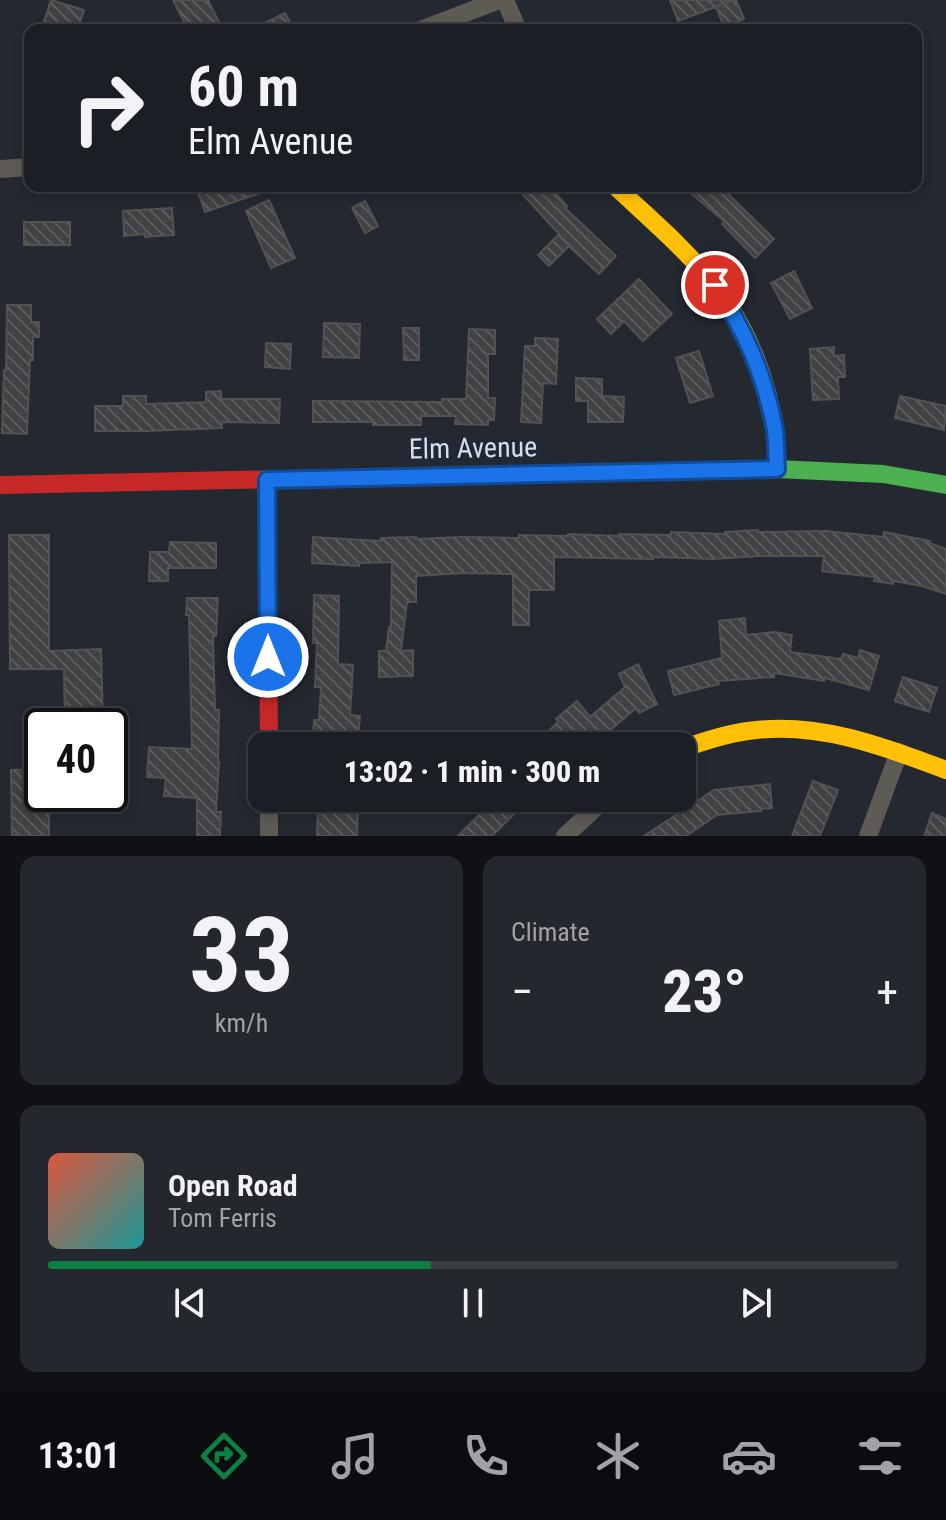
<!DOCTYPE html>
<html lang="en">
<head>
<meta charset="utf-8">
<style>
	body { margin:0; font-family:"Roboto Condensed",sans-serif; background:#24272d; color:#f1f3f6; height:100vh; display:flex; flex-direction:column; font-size:30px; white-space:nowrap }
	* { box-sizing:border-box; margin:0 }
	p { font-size:26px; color:#a0a2a7 }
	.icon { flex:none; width:44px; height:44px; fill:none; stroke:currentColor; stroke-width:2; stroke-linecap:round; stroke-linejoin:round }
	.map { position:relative; height:836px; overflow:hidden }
	.sheet { display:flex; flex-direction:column; gap:20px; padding:20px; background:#0f1114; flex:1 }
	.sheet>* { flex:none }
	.top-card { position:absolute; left:24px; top:24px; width:898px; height:168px; border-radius:16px; box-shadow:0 4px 12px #0003,0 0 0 2px #393d42; background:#1b1f25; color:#f1f3f6; overflow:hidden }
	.speed { position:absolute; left:24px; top:708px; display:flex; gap:16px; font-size:40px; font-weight:700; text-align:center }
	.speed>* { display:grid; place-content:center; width:104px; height:104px; border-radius:50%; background:#1b1f25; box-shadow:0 4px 12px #0003,0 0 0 2px #393d42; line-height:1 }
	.speed .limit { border:4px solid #111; border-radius:12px; background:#fff; color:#111 }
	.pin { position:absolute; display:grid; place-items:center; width:68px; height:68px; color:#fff; margin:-34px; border:4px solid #fff; border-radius:50%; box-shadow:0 2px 8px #0007 }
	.me { position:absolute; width:88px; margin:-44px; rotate:0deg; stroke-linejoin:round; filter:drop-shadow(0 0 6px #0008) }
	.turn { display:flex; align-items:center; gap:28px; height:168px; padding:0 32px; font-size:36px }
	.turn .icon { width:104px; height:104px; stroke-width:2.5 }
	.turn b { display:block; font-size:56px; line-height:68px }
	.big { font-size:60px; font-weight:800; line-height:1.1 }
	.sheet .widget { flex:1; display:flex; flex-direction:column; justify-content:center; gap:12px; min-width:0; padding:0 28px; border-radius:16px; background:#24272d }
	.sheet .dial { align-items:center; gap:0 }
	.dial b { font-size:104px; line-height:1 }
	.song { display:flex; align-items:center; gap:24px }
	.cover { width:96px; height:96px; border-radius:12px; background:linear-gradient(135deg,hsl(10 70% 55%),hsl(180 70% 35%)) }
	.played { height:8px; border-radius:4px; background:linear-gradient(90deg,#0b8043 45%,#393d42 45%) }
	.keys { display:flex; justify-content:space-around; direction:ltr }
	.heat { display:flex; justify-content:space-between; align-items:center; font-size:44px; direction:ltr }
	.sheet .tiles { flex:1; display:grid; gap:20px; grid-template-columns:1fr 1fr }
	.widget:last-child { grid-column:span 2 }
	.trip { position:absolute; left:248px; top:732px; width:448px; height:80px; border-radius:16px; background:#1b1f25; box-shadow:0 4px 12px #0003,0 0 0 2px #393d42; font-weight:800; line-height:80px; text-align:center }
	.dock { display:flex; height:128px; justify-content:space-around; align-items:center; background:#0b0c0f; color:#a0a2a7 }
	.dock .icon { width:56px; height:56px }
	.dock .current { color:#0b8043 }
	.dock b { font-size:36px; color:#f1f3f6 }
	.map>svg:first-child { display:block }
	.building { fill:url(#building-back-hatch); stroke:#525153; stroke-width:2 }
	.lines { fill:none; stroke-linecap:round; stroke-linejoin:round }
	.street { stroke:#5d5b54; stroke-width:18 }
	.fast { stroke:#4caf50; stroke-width:18 }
	.slow { stroke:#ffc107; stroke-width:18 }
	.jam { stroke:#c62828; stroke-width:18 }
	.route-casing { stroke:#114b97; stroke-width:20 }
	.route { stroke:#1a73e8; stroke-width:14 }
	.labels { text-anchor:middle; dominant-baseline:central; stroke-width:6; stroke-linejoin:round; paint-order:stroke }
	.street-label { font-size:28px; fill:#d8dee7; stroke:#1f2836 }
</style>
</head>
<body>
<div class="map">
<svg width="946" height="836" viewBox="0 0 946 836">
	<defs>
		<pattern id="building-back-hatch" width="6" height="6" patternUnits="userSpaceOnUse" patternTransform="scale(2)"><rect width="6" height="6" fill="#414042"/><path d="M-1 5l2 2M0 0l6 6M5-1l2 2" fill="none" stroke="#5c5b5d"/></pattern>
	</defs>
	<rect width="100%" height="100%" fill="#242931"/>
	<path class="building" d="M 51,0 L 84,10 L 79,25 L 68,21 L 65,30 L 41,30 Z
		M 173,0 L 208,0 L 223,30 L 188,30 Z
		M 670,0 L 729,0 L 729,2 L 678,21 Z
		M 733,0 L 736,0 L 744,19 L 724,27 L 716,7 Z
		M 285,13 L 294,30 L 250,30 Z
		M 196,186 L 272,186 L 272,189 L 205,212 Z
		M 515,186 L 549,186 L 567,206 L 565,208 L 616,256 L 599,274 L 569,246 L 549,266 L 538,255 L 559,234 Z
		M 682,186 L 720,186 L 774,239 L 755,258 L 722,224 L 724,221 Z
		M 269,200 L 295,258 L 271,268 L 246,211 Z
		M 365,201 L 378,226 L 365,233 L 352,208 Z
		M 172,208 L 174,235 L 145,237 L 145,234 L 124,236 L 123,211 Z
		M 24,222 L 70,222 L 70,245 L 24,245 Z
		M 794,271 L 812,308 L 790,319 L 771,283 Z
		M 639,279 L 672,314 L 643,341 L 624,321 L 611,334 L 597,319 Z
		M 7,305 L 31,305 L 31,322 L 39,322 L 39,337 L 33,337 L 33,360 L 30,360 L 27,434 L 2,433 L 4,370 L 6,370 Z
		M 324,323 L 360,324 L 359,358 L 323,357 Z
		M 403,328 L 419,328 L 419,360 L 404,360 Z
		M 469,329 L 495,330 L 495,354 L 488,354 L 488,398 L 495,398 L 494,420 L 488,420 L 488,425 L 455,424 L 456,416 L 421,416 L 421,425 L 373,425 L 373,422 L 313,422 L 313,401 L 442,402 L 442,399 L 466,399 Z
		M 535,338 L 558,339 L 556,384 L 543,383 L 541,423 L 521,422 L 525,346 L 535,346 Z
		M 266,343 L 291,344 L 290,369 L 265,367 Z
		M 834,347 L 834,356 L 844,355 L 845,377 L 838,377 L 839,399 L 813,400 L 810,349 Z
		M 699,351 L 713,396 L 690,403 L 676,358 Z
		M 576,378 L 602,379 L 602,396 L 624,397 L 623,422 L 588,422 L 588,401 L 576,401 Z
		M 221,391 L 221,399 L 280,399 L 279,423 L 222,422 L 222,428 L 146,431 L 95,431 L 95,406 L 123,406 L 123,396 L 146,396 L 146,404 L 206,402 L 206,392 Z
		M 900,396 L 946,406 L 944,430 L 895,418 Z
		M 758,530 L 758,532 L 826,531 L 883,537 L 884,532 L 930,541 L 929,543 L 946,549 L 946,594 L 922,586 L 894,581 L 893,584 L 874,581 L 875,577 L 822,571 L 824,556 L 759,556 L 714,559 L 653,557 L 653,559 L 554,557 L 554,590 L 529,590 L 529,625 L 513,625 L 513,574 L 464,573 L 416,576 L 416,602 L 407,602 L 401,651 L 413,650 L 413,676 L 379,677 L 379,651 L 386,651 L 389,627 L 391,627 L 392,562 L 359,563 L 359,566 L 312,563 L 313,537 L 381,541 L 381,538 L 416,537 L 416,539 L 462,537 L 519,538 L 519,535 L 568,536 L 568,534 L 619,536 L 619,534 L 671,535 L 671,532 L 725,534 L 725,532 Z
		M 9,535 L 49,535 L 49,651 L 101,649 L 103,726 L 65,726 L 64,669 L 10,669 Z
		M 170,542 L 216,543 L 216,568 L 168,568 L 168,581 L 149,581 L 150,552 L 169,552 Z
		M 314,595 L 339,596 L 338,664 L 353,665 L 350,715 L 360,716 L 358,740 L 313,737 L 314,720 L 319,720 L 321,687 L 315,687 L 317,643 L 313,643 Z
		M 187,598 L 218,598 L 216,636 L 213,636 L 215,710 L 219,710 L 218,762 L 219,762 L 216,812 L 221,812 L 220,836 L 197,836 L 197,798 L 164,796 L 166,778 L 147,777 L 149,747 L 192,749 L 189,615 L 186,615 Z
		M 745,618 L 746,635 L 775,632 L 792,635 L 790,652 L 841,659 L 843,654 L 858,658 L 860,650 L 879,656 L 869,690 L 825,678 L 824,681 L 774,673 L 774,677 L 718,681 L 719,684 L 674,695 L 668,671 L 722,658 L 719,621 Z
		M 638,664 L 657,704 L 639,713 L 636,708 L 592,746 L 533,746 L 558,722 L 556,719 L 577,701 L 590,717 L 625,687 L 619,674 Z
		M 903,677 L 937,688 L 929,712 L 895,701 Z
		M 42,769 L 42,794 L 49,794 L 49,836 L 12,836 L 11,770 Z
		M 813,781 L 838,790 L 820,836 L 792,836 Z
		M 770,784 L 772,808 L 760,809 L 761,811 L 717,815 L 686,836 L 644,836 L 714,790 Z
		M 496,798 L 530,798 L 492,836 L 458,836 Z
		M 318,806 L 358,806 L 357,836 L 317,836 Z
		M 932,813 L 946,819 L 946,836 L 924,836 Z"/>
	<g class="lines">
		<path class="street" d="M 505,0 L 518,30
			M 421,30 L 499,0
			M 0,169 L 30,167
			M 269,798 L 269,836
			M 565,836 L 606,798
			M 868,836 L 899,752"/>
		<path class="fast" d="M 571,473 L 777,469 L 883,474 L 946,485"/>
		<path class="slow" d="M 615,186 C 649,218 686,249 715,286 C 747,327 768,380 775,432 C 777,444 776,457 777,469
			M 682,749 C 704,741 725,734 748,731 C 817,721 883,746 946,770"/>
		<path class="jam" d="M 267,480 L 269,746
			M 0,485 L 571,473"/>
	</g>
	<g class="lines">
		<defs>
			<path id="route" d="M 268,657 L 267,480 L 777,469 C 776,455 777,439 774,425 C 763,371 745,331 715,285"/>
		</defs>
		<use href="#route" class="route-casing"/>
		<use href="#route" class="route"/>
	</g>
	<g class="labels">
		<g class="street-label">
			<text transform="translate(473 448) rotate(-1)">Elm Avenue</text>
		</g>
	</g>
</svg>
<div class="speed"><div class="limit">40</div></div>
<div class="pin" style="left:715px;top:285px;background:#d93025"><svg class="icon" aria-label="arrive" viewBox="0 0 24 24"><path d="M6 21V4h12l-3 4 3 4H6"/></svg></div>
<svg class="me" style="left:268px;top:657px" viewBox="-20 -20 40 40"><circle r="17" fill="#1a73e8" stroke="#fff" stroke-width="3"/><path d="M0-11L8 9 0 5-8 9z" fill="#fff"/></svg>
<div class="trip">13:02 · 1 min · 300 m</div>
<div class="top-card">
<div class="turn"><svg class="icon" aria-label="right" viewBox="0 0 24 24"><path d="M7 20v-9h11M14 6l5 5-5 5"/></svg><div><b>60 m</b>Elm Avenue</div></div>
</div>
</div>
<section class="sheet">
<div class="tiles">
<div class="widget dial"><b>33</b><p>km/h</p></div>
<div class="widget"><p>Climate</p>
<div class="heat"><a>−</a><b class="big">23°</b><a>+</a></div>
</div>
<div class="widget">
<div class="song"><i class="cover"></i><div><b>Open Road</b><p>Tom Ferris</p></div></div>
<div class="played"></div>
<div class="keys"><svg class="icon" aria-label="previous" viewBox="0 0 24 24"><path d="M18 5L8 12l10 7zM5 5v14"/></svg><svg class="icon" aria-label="pause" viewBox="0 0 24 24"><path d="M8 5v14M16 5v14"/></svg><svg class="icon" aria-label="next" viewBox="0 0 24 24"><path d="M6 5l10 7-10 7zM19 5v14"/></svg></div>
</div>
</div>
</section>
<nav class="dock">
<b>13:01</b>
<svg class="icon current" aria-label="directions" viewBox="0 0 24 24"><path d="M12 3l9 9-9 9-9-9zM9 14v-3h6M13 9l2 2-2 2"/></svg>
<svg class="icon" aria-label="music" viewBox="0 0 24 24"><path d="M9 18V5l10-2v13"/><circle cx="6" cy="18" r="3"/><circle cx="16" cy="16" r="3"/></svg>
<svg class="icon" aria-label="phone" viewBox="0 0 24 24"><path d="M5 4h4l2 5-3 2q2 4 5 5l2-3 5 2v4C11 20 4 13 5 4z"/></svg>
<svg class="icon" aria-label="climate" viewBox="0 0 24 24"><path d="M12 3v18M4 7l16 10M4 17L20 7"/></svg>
<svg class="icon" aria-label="car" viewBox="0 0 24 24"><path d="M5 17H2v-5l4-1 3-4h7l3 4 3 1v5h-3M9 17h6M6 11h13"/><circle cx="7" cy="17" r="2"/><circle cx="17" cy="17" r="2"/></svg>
<svg class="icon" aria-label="filters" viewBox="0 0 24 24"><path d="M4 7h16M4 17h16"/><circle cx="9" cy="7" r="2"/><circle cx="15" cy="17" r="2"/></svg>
</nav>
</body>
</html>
